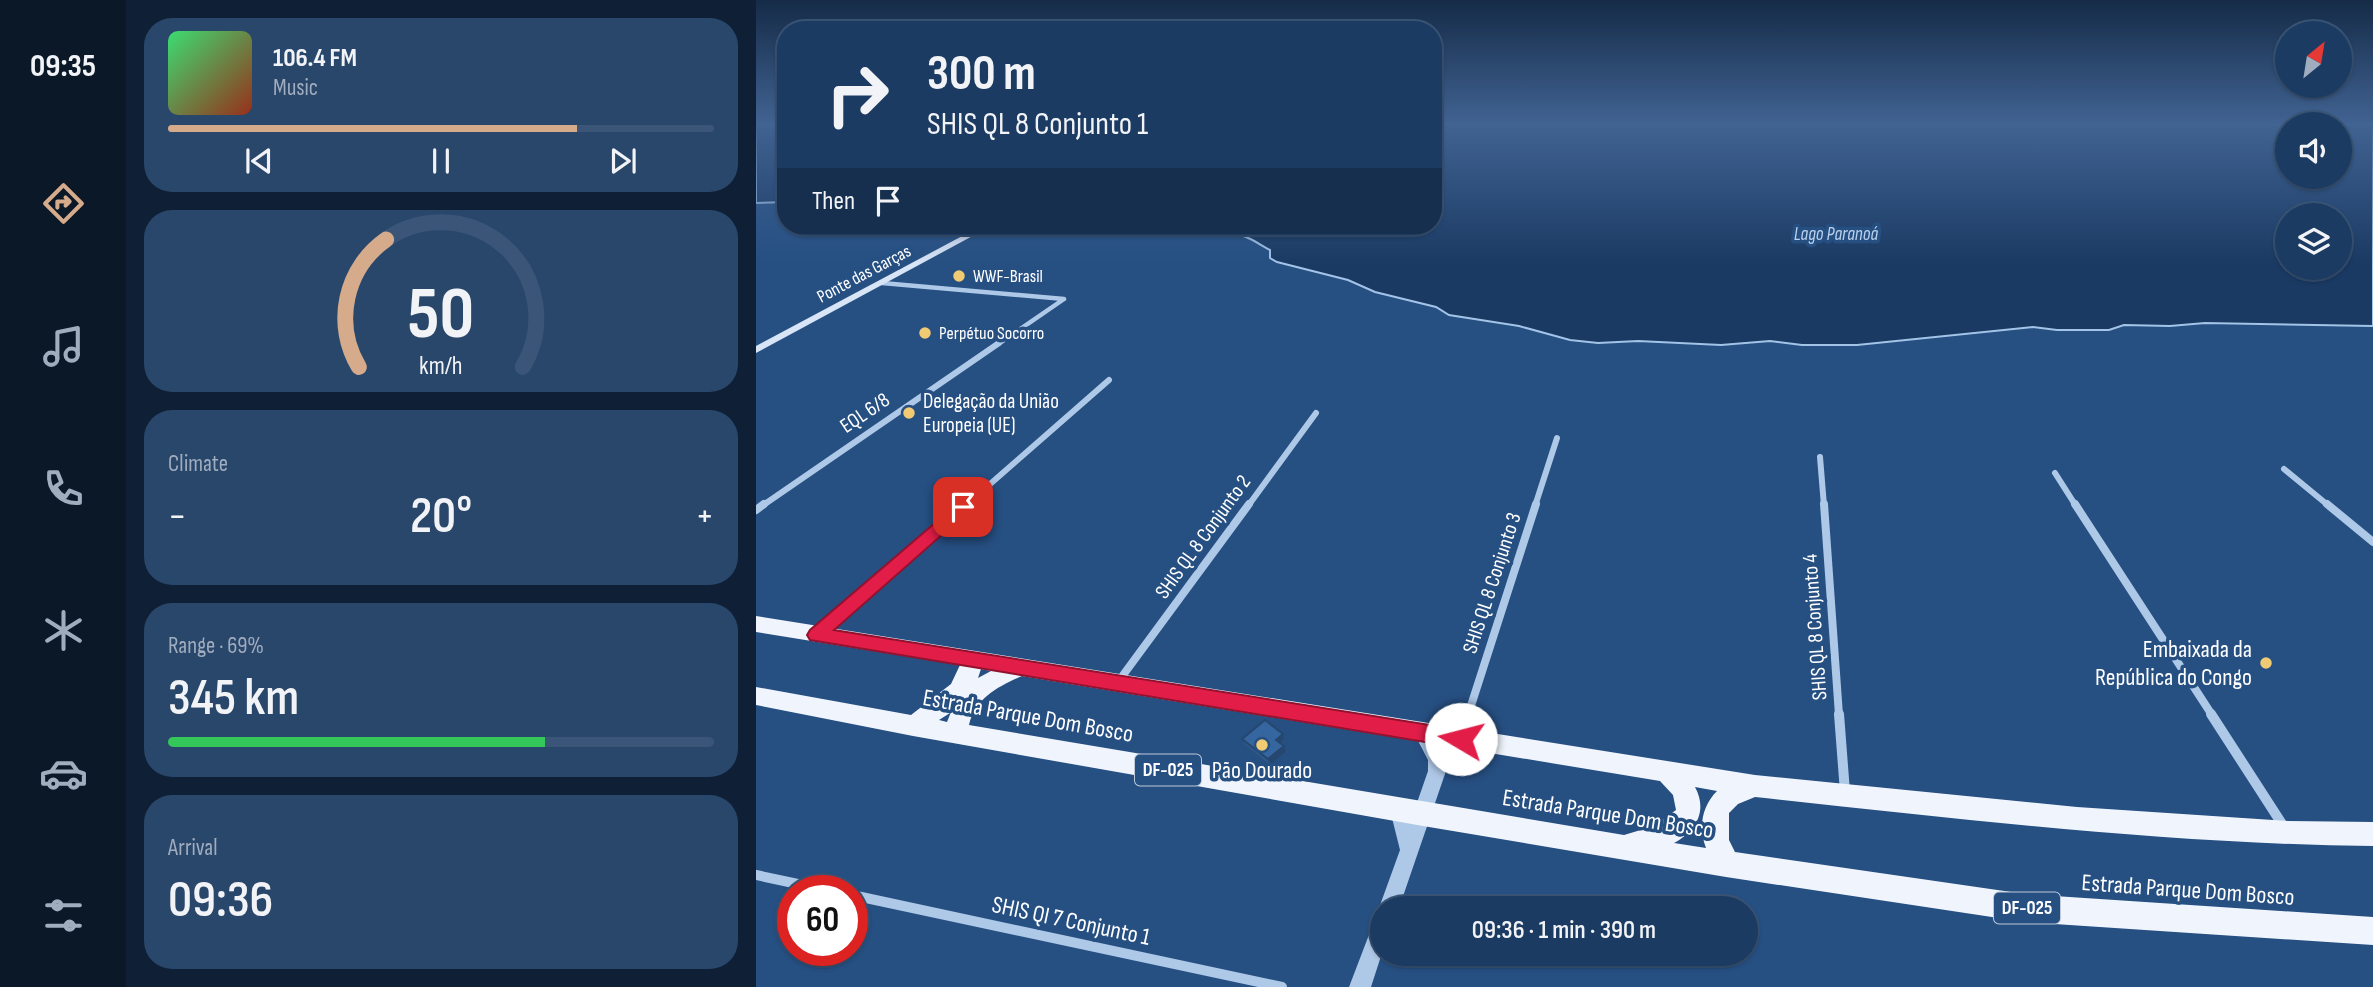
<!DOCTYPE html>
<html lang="en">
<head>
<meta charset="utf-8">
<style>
	body { margin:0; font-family:"Sofia Sans Condensed",sans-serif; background:#29466b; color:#f1f3f6; height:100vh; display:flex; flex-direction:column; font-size:26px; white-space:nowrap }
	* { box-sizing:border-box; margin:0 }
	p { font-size:23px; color:#a0adbe }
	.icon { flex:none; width:38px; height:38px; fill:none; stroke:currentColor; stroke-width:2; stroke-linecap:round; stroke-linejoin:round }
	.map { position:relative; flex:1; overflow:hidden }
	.sheet { display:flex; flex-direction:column; gap:18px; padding:18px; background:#0f2036; width:630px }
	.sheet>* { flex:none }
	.hud { position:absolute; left:21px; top:21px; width:665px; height:214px; border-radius:28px; box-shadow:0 2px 5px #0004,0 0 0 2px #3a5577; background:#1c3b62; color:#f1f3f6; overflow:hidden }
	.needle { width:46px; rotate:30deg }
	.tools { position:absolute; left:1519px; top:21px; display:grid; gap:14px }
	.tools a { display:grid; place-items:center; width:77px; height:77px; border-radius:50%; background:#1c3b62; box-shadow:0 2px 5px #0004,0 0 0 2px #3a5577; font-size:35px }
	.speed { position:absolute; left:21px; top:875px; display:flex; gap:14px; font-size:35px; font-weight:700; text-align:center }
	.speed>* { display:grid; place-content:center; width:91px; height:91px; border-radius:50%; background:#1c3b62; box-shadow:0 2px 5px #0004,0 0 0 2px #3a5577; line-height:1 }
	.speed .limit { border:10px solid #d22; background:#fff; color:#111 }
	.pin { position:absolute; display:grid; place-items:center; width:60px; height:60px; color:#fff; margin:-30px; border-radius:14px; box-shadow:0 4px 10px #0006 }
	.me { position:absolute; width:77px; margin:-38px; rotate:278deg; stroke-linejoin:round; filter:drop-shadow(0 0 5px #0008) }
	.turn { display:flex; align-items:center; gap:24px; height:147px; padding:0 35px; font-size:32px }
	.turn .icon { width:91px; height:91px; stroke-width:2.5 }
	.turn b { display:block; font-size:49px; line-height:60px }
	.then { display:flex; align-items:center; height:66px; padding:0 35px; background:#0003; gap:14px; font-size:26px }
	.big { font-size:52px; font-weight:600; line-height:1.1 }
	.sheet .widget { flex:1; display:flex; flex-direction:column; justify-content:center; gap:10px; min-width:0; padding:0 24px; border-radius:28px; background:#29466b }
	.sheet .dial { align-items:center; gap:0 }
	.dial svg { height:182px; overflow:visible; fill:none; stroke:#3a5577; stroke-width:7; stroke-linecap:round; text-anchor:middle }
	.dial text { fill:#f1f3f6; stroke:none }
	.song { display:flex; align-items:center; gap:21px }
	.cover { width:84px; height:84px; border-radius:10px; background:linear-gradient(135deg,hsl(140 70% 55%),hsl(10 70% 35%)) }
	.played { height:7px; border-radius:4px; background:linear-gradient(90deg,#d6ab8b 75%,#3a5577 75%) }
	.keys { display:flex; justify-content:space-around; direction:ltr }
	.heat { display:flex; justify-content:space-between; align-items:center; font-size:38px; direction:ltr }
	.charge { height:10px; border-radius:5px; background:linear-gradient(90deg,#34c759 69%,#3a5577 0) }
	.trip { position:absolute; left:614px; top:896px; width:388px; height:70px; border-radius:35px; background:#1c3b62; box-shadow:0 2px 5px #0004,0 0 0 2px #3a5577; font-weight:600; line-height:70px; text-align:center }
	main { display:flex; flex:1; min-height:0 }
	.dock { display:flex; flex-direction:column; width:126px; justify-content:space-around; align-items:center; background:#0b1827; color:#a0adbe }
	.dock .icon { width:49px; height:49px }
	.dock .on { color:#d6ab8b }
	.dock b { font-size:32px; color:#f1f3f6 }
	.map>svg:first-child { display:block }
	.water { fill:#1a3a63; stroke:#a3c3e7; stroke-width:2; fill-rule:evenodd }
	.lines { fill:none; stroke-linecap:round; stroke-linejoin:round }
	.minor-far3 { stroke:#aec8e7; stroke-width:4.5 }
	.minor-far2 { stroke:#aec8e7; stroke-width:6 }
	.minor-far1 { stroke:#aec8e7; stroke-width:8 }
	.minor { stroke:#aec8e7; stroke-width:10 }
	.tertiary { fill:#aec8e7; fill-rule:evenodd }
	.secondary { fill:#d8e5f6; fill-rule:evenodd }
	.primary { fill:#f0f5fd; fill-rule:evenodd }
	.wall { fill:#2e5889 }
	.shaded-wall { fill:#26476f }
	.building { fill:#36669f; stroke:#26476f; stroke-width:2 }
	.route { fill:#e11d48; stroke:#92132f; stroke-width:2 }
	.poi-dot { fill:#f0cb73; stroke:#264f82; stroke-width:2.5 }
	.labels { text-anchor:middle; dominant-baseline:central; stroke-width:7; stroke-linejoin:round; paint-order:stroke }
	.far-street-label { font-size:18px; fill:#fff; stroke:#264f82 }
	.far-poi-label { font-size:18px; fill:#fff; stroke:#264f82; text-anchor:start }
	.far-water-label { font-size:19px; font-style:italic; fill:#bad2ee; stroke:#264f82 }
	.shield { fill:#264f82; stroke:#becada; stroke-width:2 }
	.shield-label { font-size:19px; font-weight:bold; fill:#fff }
	.poi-label { font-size:21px; fill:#fff; stroke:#264f82; text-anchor:start }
	.street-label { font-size:21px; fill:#fff; stroke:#264f82 }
	.near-poi-label { font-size:24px; fill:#fff; stroke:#264f82; text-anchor:end }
	.near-street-label { font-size:24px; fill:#fff; stroke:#264f82 }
</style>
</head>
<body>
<main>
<nav class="dock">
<b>09:35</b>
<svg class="icon on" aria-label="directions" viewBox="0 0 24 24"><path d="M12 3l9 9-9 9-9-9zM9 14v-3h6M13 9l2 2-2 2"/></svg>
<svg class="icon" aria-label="music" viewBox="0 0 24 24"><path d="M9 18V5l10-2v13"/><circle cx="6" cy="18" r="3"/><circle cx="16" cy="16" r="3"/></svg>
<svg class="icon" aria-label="phone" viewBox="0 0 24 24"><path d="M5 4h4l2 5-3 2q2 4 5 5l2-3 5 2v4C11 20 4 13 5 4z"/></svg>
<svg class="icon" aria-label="climate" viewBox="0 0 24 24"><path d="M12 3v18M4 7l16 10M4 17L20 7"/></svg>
<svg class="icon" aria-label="car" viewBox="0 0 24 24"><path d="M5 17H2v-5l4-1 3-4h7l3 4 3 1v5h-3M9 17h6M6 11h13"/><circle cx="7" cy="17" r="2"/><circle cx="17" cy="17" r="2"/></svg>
<svg class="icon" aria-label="filters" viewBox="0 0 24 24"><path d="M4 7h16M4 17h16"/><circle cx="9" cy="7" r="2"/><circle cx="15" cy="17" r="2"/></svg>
</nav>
<section class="sheet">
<div class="widget">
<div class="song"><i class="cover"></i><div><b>106.4 FM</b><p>Music</p></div></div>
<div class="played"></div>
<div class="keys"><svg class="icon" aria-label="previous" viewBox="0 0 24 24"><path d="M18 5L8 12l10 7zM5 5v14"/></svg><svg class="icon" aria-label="pause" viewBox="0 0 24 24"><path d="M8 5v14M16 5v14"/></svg><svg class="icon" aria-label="next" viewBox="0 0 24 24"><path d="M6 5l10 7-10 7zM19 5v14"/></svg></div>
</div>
<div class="widget dial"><svg viewBox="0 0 100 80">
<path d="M14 69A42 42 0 1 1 86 69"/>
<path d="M14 69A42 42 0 0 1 26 13" stroke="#d6ab8b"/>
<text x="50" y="56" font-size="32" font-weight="700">50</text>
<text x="50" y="72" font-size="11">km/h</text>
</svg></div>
<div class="widget"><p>Climate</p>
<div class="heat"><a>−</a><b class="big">20°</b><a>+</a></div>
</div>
<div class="widget"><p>Range · 69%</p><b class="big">345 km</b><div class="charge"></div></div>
<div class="widget"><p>Arrival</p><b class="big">09:36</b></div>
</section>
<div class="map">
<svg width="1617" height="987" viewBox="0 0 1617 987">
	<rect width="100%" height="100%" fill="#264f82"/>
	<path class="water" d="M 0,125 L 30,125 L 30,202 L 0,203 Z
		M 677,125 L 1531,125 L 1531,177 L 1584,177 L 1584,125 L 1617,125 L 1617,326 L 1449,323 L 1414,326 L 1368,325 L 1353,330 L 1301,330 L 1277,327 L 1101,345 L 1046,345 L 1014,341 L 965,345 L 882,341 L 842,343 L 814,340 L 763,326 L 693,315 L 680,307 L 619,292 L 592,280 L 521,262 L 514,258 L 514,250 C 506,246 498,240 490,237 C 472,229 449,234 430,226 L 677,226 ZM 1584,215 L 1584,268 L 1531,268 L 1531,215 Z"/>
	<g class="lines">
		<path class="minor-far3" d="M 126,283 L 308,299
			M 241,345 L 308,299"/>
		<path class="minor-far2" d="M 1064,457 L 1068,506
			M 1528,469 L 1573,506
			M 1299,473 L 1320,506
			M 6,506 L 243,343
			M 209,506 L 353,380
			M 492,506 L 560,413
			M 779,506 L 801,438"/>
		<path class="minor-far1" d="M 1068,504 L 1083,715
			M 1319,504 L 1456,715
			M 1571,504 L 1617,542
			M 0,510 L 8,504
			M 64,632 L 211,504
			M 362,682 L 493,504
			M 712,715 L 780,504"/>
		<path class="minor" d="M 1083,714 L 1089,792
			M 1455,714 L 1528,827
			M 705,738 L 713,714
			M 0,875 L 75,891
			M 96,895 L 526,987"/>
		<path class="tertiary" d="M 666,726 L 672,728 C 681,743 689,753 690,771 L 643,908 L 626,908 L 626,915 L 623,908 L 644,850 L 634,810 L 637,804 L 643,802 L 649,804 L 655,820 L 672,771 L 672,760 L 658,733 L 660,728 Z
			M 626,916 L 626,953 L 615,987 L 593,987 L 619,919 Z"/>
		<path class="secondary" d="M 225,226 L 235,226 L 0,353 L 0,346 Z"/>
		<path class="primary" d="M 0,616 L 999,775 L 1321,807 L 1532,821 L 1617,822 L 1617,846 C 1410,844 1204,819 999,797 L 982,804 L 973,813 L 973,840 L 979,852 L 1269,894 L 1617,917 L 1617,945 L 1269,922 L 970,877 L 667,826 L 157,736 L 0,705 L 0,687 L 155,715 L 195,684 L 204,665 L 0,632 ZM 225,669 L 235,671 L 222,678 ZM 266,676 L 904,781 L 917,795 L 920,810 L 898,826 L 868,835 L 213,725 C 219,698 243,686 266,676 ZM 195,712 L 191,722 L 183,720 L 194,713 ZM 939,787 L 961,791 C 946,806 942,827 950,848 L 918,843 C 940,831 952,811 939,787 Z"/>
	</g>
	<path class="wall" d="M 527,734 L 528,739 L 524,743 L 528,746 L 530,751 L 514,765 L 488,744 L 486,739 Z"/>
	<path class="shaded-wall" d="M 527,734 L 528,739 L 522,745 L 520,740 Z
		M 528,746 L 530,751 L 514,765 L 512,759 Z"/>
	<path class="building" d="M 509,720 L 527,734 L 520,740 L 528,746 L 512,759 L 486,739 Z"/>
	<linearGradient id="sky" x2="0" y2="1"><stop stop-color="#152b48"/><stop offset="0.47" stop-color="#416392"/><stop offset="1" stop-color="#416392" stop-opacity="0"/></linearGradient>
	<rect width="1617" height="264" fill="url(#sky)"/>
	<path class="route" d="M 207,502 L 215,507 L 213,511 L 78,630 L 705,730 L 713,732 L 716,739 L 713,745 L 705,748 L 54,640 L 51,635 L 54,630 L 201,504 Z"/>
	<g class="poi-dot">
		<circle cx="203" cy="276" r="7"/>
		<circle cx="169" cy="333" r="7"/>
		<circle cx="153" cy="413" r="7"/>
		<circle cx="1510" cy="663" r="7"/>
		<circle cx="506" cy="745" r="7"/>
	</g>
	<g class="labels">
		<g class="far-street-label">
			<text transform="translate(108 274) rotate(-28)">Ponte das Garças</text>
		</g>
		<g class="far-poi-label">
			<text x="217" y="276">WWF-Brasil</text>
			<text x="183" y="333">Perpétuo Socorro</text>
		</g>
		<g class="far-water-label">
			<text x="1080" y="234">Lago Paranoá</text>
		</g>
		<g class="shield">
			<rect x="379" y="754.5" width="66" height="31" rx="5"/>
			<rect x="1238" y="892.5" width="66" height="31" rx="5"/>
		</g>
		<g class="shield-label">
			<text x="412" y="770">DF-025</text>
			<text x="1271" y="908">DF-025</text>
		</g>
		<g class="poi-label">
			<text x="167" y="401">Delegação da União<tspan x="167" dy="24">Europeia (UE)</tspan></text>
		</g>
		<g class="street-label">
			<text transform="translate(109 413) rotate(-34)">EQL 6/8</text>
			<text transform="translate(447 537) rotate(-54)">SHIS QL 8 Conjunto 2</text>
			<text transform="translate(736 583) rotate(-72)">SHIS QL 8 Conjunto 3</text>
			<text transform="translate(1059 627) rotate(-94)">SHIS QL 8 Conjunto 4</text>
		</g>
		<g class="near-poi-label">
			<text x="1496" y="649">Embaixada da<tspan x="1496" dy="28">República do Congo</tspan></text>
			<text x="506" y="770" text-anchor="middle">Pão Dourado</text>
		</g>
		<g class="near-street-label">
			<text transform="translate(272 716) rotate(10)">Estrada Parque Dom Bosco</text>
			<text transform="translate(852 814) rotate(9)">Estrada Parque Dom Bosco</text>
			<text transform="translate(1432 890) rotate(4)">Estrada Parque Dom Bosco</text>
			<text transform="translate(315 921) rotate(12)">SHIS QI 7 Conjunto 1</text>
		</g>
	</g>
</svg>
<div class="tools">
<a><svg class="needle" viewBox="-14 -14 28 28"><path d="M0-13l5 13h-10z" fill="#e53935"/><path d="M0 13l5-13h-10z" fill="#a0adbe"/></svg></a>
<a><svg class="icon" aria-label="sound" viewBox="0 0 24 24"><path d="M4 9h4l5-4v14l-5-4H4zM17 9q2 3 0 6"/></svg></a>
<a><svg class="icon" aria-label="layers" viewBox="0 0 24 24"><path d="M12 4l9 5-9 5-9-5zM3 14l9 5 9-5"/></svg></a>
</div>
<div class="speed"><div class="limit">60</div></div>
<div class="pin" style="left:207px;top:507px;background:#d93025"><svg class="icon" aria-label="arrive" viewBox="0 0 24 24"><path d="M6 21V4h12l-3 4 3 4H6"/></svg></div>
<svg class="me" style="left:705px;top:739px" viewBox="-20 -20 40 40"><circle r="19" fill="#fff"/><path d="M0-13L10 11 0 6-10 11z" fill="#e11d48"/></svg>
<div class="trip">09:36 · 1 min · 390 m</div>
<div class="hud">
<div class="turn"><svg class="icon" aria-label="right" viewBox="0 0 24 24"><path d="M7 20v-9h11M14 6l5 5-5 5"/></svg><div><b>300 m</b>SHIS QL 8 Conjunto 1</div></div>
<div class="then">Then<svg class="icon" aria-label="arrive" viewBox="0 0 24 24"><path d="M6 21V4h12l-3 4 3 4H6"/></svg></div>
</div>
</div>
</main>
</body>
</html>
